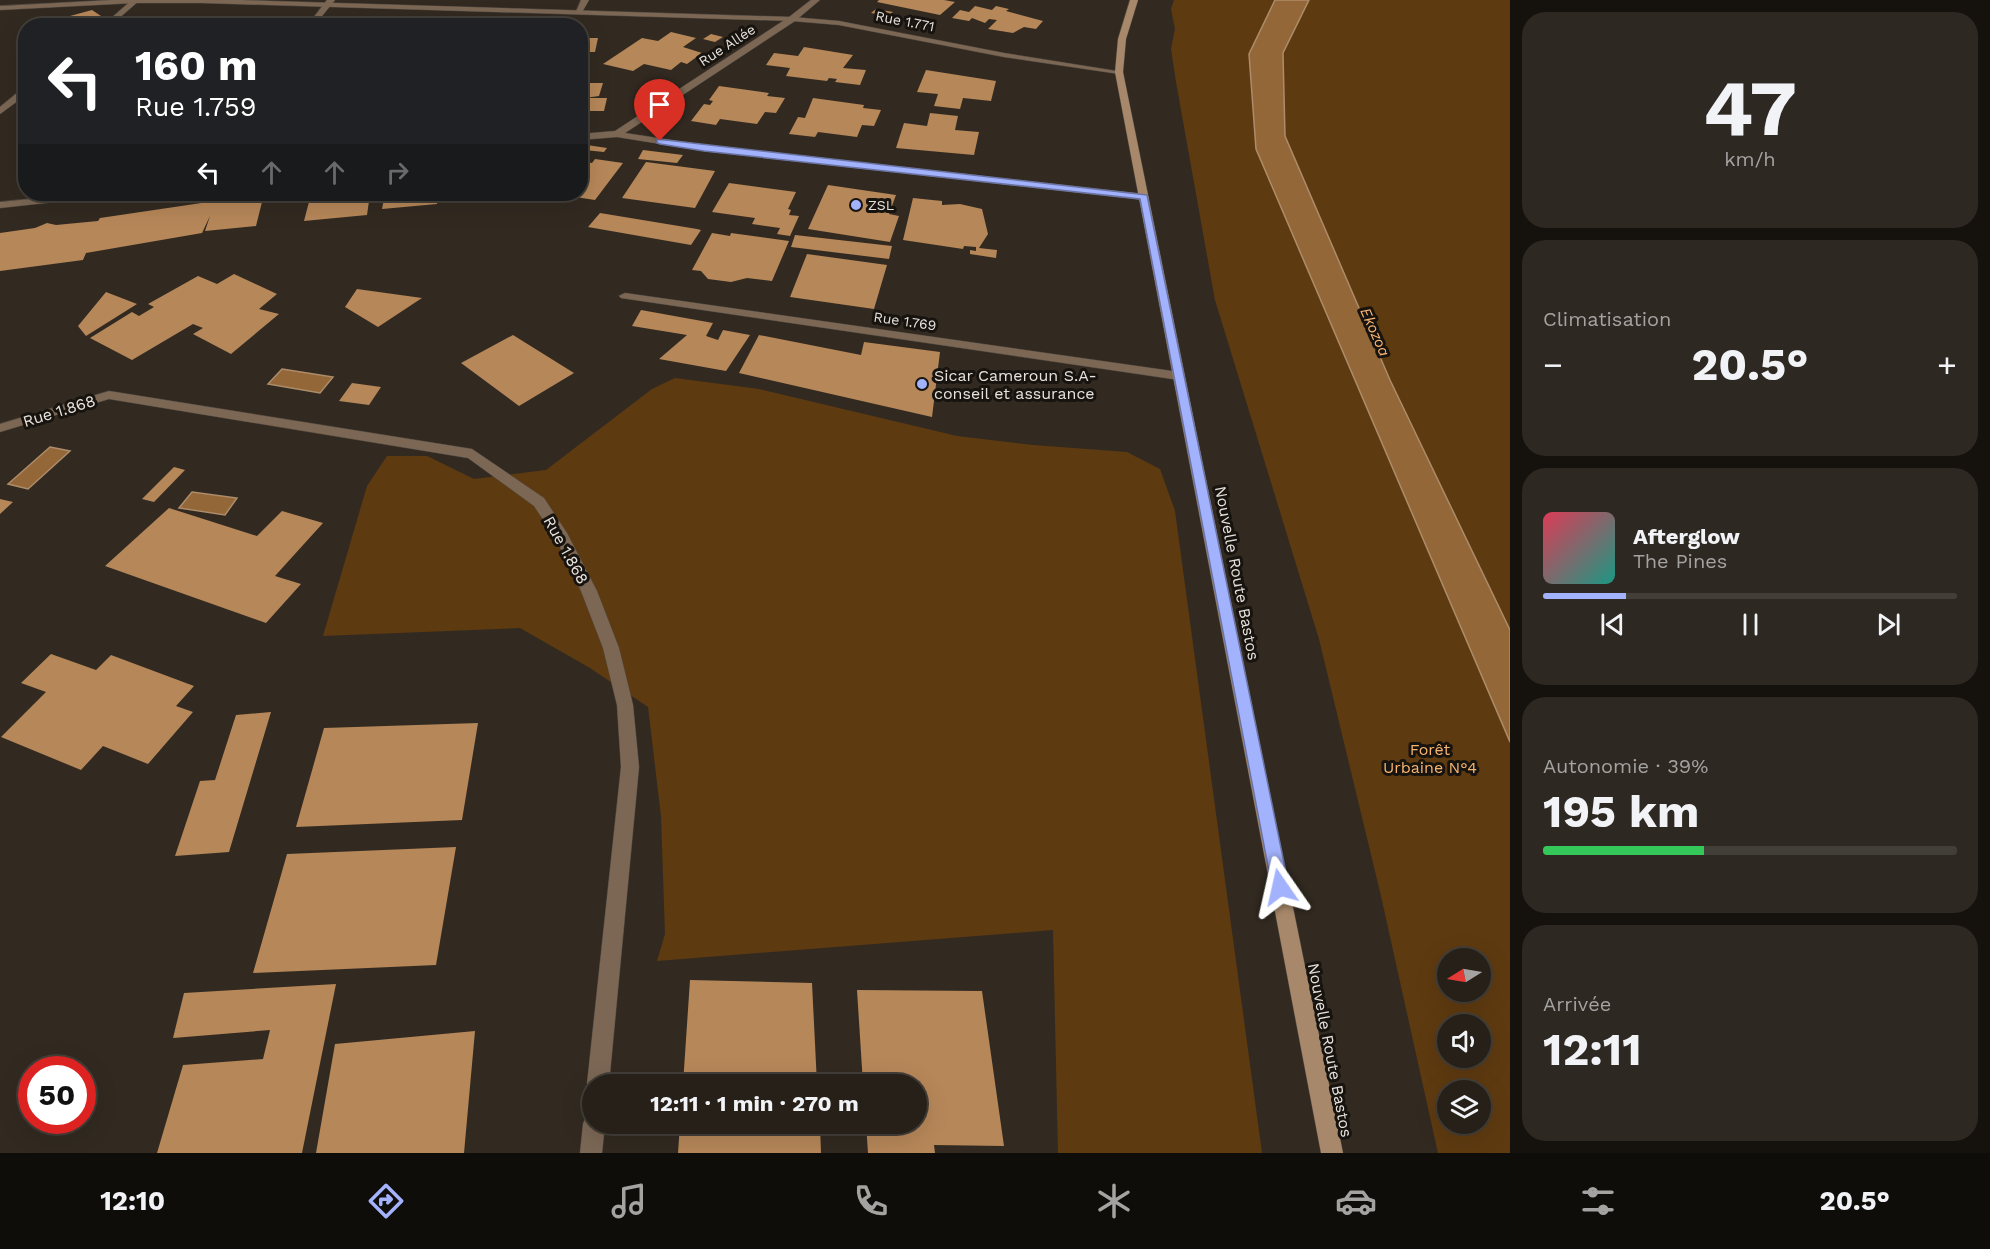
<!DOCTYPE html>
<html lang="fr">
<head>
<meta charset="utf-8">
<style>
	body { margin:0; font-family:"Work Sans",sans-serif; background:#2e2822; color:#f1f3f6; height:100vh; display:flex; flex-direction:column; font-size:22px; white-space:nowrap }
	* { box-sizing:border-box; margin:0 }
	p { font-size:20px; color:#a4a3a2 }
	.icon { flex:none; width:33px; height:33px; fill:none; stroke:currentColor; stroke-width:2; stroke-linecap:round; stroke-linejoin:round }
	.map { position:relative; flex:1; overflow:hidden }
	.drawer { display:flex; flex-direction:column; gap:12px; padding:12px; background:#15120e; width:480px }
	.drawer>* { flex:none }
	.top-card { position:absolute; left:18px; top:18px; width:570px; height:183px; border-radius:24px; box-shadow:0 6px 24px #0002,0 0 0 2px #423e38; background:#202124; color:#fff; overflow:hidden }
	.needle { width:39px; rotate:259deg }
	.fabs { position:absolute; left:1437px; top:948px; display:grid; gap:12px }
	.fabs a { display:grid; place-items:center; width:54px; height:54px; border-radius:50%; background:#262019; box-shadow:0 6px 24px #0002,0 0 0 2px #423e38; font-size:30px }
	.speed { position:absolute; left:18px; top:1056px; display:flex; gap:12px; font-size:30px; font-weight:700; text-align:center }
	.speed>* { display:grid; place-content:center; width:78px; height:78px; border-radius:50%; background:#262019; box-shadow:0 6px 24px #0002,0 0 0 2px #423e38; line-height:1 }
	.speed .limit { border:9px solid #d22; background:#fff; color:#111 }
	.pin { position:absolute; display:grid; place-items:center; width:51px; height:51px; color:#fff; margin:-62px -26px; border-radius:50% 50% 50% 0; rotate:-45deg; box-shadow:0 0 6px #0007 }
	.pin .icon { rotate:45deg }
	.me { position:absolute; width:66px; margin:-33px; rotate:349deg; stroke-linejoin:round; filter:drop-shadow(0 0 4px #0008) }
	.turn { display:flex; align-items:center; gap:21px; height:126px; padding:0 18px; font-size:27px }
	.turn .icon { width:78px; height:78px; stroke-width:2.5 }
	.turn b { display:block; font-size:42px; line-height:51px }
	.lanes { display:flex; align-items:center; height:57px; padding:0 18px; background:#0003; justify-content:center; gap:30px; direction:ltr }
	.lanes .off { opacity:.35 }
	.big { font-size:45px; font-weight:700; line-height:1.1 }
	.drawer .tile { flex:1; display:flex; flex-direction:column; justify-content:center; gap:9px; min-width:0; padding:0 21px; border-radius:24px; background:#2e2822 }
	.drawer .dial { align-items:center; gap:0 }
	.dial b { font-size:78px; line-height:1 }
	.song { display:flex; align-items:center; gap:18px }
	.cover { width:72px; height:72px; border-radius:9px; background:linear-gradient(135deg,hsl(350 70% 55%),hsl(170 70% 35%)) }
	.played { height:6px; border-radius:3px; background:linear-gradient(90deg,#a3b2fd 20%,#423e38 20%) }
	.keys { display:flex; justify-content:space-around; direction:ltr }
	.heat { display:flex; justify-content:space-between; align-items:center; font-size:33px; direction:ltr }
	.charge { height:9px; border-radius:4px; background:linear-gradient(90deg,#34c759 39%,#423e38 0) }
	.trip { position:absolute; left:582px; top:1074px; width:345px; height:60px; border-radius:30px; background:#262019; box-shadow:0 6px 24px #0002,0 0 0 2px #423e38; font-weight:700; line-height:60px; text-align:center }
	.tabs { display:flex; height:96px; justify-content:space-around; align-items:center; background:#0f0d0a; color:#a4a3a2 }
	.tabs .icon { width:42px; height:42px }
	.tabs .selected { color:#a3b2fd }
	.tabs b { font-size:27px; color:#f1f3f6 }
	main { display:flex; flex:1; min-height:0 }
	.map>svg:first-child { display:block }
	.green { fill:#5e3a10; fill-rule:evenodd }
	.water { fill:#946739; stroke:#ad8c6a; stroke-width:1.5 }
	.building { fill:#b68759 }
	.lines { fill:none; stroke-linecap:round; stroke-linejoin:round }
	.minor-casing { stroke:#4f473f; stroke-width:1 }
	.tertiary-casing { stroke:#4f473f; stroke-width:1 }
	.secondary-casing { stroke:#4f473f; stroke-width:1 }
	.minor { fill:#7b6754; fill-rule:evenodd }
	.tertiary { fill:#7b6754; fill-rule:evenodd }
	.secondary { fill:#a8886a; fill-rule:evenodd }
	.route { fill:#a3b2fd; stroke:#6a74a4; stroke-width:1.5 }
	.poi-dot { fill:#a3b2fd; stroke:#17130f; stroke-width:2 }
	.labels { text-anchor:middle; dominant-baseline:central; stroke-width:6; stroke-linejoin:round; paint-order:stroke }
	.far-street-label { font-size:14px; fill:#e8e2dc; stroke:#17130f }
	.far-poi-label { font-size:14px; fill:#e8e2dc; stroke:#17130f; text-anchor:start }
	.far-water-label { font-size:15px; font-style:italic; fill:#fcb875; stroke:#17130f }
	.poi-label { font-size:16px; fill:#e8e2dc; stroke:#17130f; text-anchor:start }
	.street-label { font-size:16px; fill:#e8e2dc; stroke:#17130f }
	.park-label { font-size:16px; fill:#f7b471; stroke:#17130f }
</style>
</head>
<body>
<main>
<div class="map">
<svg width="1510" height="1153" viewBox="0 0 1510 1153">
	<rect width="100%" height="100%" fill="#322a21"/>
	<path class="green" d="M 1174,0 L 1275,0 L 1249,54 L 1256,149 L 1510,742 L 1510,1153 L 1438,1153 L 1381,896 L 1319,639 L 1215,300 L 1176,82 L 1171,49 L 1175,29 L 1171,9 ZM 1448,958 L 1480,958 L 1480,992 L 1448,992 ZM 1448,1024 L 1480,1024 L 1480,1058 L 1448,1058 ZM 1448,1090 L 1480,1090 L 1480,1124 L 1448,1124 Z
		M 1309,0 L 1510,0 L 1510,630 L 1390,380 L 1285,136 L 1283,53 Z
		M 675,378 L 759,389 L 957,436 L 1033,445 L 1127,452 L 1160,469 L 1175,511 L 1262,1153 L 1058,1153 L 1053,930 L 657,961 L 665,934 L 661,816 L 648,707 L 590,668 L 520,628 L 323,636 L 367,486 L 387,456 L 427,456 L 474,479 L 546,470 L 652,389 Z"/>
	<path class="water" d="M 1275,0 L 1309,0 L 1283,53 L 1285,136 L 1390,380 L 1510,630 L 1510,742 L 1256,149 L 1249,54 Z
		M 282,369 L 333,377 L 320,393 L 268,384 Z
		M 50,447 L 70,451 L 28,489 L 8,484 Z
		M 192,492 L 237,498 L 225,515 L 179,508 Z"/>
	<path class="building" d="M 879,0 L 944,0 L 955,2 L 940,15 L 877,2 Z
		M 975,6 L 992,10 L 996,6 L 1009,9 L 1006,11 L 1043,21 L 1036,29 L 1024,27 L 1013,33 L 988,29 L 997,20 L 989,19 L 985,23 L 972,18 L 969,21 L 952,18 L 960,10 L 969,12 Z
		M 876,9 L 893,12 L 888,16 L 871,13 Z
		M 92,10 L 101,16 L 87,26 L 68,26 L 74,20 L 70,16 Z
		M 159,17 L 200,17 L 191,26 L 148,26 Z
		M 235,18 L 276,19 L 269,26 L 227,26 Z
		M 671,32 L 696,38 L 683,47 L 702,53 L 687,64 L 681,62 L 671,70 L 644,64 L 633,71 L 603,64 L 642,38 L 658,41 Z
		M 711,34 L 723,37 L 715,42 L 703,39 Z
		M 580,38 L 598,38 L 595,52 L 588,52 L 586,56 L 590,56 L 587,69 L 580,69 Z
		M 804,47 L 853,55 L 843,68 L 866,70 L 860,85 L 835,82 L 837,79 L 829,78 L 827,81 L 786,76 L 790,68 L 766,65 L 774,53 L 798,56 Z
		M 926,70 L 996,81 L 991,101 L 963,98 L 960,109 L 934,106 L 938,94 L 917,92 Z
		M 580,83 L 603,83 L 599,96 L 585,98 L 607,98 L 604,111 L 580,111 Z
		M 719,86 L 769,93 L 767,96 L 785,98 L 776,113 L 765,112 L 757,124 L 720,119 L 716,125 L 691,121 L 704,104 L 710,105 L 713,101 L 709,100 Z
		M 813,98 L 864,105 L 863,108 L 881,110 L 874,126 L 862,125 L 857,137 L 818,132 L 815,137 L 789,134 L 798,117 L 805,118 Z
		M 930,113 L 958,116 L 955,130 L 979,132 L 974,155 L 896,148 L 904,123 L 927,126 Z
		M 587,145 L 607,148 L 604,152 L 584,150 Z
		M 643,150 L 683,155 L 677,163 L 638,159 Z
		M 595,159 L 623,163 L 595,200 L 562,195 L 580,194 L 580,161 L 592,163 Z
		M 646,162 L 715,171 L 695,208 L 622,198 Z
		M 729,183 L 796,192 L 788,209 L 791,210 L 789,215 L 799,216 L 790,236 L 777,234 L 780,228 L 752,224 L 755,218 L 712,212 Z
		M 828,185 L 896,195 L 889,214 L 899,216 L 890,242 L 808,229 Z
		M 193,194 L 213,194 L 212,200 L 175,203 L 178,195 Z
		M 217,194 L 264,194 L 256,226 L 205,231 L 210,216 L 202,233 L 86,253 L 83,260 L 0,271 L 0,233 L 35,228 L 47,223 L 56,225 L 98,221 L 100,218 L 215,201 Z
		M 311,194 L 370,194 L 367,215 L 304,221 Z
		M 385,194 L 438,194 L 437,204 L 382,209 Z
		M 913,198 L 942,201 L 942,205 L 960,204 L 982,209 L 988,234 L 979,248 L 997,250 L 996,258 L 970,254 L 970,250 L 976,251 L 976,247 L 964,246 L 963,249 L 903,240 Z
		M 600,213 L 697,229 L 701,230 L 691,245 L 588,227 Z
		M 712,233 L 730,236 L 731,233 L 789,241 L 772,281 L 747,278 L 731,282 L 708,279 L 701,271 L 692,270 Z
		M 795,235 L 892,246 L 889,259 L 791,247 Z
		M 807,254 L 887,265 L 874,309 L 790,297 Z
		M 234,274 L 277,294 L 259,309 L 279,314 L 231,354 L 193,334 L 203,328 L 193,324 L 132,360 L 90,338 L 132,312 L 139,316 L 154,307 L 148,304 L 198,276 L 217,284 Z
		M 357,289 L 422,298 L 378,327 L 345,307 Z
		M 106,292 L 137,304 L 86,336 L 78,326 Z
		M 641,310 L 713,323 L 706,336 L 718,340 L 723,330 L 750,335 L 726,371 L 659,359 L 687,335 L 632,326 Z
		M 513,335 L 574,373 L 519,406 L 461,363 Z
		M 759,335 L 861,355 L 864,342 L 940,352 L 932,417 L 739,373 Z
		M 352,383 L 381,387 L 369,405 L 339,401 Z
		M 174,467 L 185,470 L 154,502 L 142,499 Z
		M 0,499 L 13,502 L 0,514 Z
		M 169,508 L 257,536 L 282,511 L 323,523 L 275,576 L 301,584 L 266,623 L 105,566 Z
		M 51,654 L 96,670 L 111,655 L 194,686 L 176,706 L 193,712 L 148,764 L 103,746 L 81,770 L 1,737 L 46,692 L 21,683 Z
		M 271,712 L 229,852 L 175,856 L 200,781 L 215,780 L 236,715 Z
		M 478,723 L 462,820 L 296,827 L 324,728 Z
		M 456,847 L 436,965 L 253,973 L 287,854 Z
		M 690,980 L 812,983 L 817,1084 L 683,1084 Z
		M 336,984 L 302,1153 L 157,1153 L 183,1065 L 263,1059 L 270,1030 L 173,1038 L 184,993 Z
		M 857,990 L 982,991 L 1004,1146 L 934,1145 L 935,1153 L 868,1153 L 866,1124 L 916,1124 L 916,1084 L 863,1084 Z
		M 475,1031 L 464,1153 L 316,1153 L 335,1044 Z
		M 680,1124 L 820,1124 L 821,1153 L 678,1153 Z"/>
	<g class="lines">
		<defs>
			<path id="minor" d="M 132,0 L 140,0 L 110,26 L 102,26 Z
				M 327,0 L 335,0 L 314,26 L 307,26 Z
				M 581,0 L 589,0 L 581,14 L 575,14 Z
				M 811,0 L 820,0 L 795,21 L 625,133 L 704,145 L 1144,194 L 1149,197 L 1144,200 L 704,151 L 617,137 L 580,140 L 580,134 L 615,131 L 789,17 Z
				M 23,88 L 26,88 L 26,95 L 0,114 L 0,107 Z
				M 78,194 L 106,194 L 101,197 L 0,208 L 0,202 Z
				M 625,293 L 1179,372 L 1185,376 L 1179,380 L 621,298 L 619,296 Z
				M 109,391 L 472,449 L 544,498 L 567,533 L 597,591 L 619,648 L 633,705 L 639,767 L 609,1084 L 592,1084 L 592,1093 L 587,1084 L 621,767 L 617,705 L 603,648 L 581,591 L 556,539 L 534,506 L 468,458 L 109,399 L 0,432 L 0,424 Z
				M 592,1113 L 592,1124 L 605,1124 L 602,1153 L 580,1153 L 583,1124 L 586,1116 Z"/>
			<path id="tertiary" d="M 112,0 L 241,0 L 792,17 L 839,21 L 1004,53 L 1123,72 L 1119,74 L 1004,57 L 839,25 L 792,21 L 202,3 L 135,3 L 0,10 L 0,6 Z"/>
			<path id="secondary" d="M 1130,0 L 1138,0 L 1126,39 L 1123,72 L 1343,1153 L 1321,1153 L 1115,72 L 1118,39 Z"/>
		</defs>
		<use href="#minor" class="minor-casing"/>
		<use href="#tertiary" class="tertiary-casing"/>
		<use href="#secondary" class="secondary-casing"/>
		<use href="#minor" class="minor"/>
		<use href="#tertiary" class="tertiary"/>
		<use href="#secondary" class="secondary"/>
	</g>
	<path class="route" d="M 657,139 L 1147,195 L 1289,887 L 1287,893 L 1280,896 L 1274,893 L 1272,887 L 1140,199 L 704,151 L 660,144 L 657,143 Z"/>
	<g class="poi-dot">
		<circle cx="856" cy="205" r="6"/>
		<circle cx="922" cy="384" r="6"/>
	</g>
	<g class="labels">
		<g class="far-street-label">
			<text transform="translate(905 21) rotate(11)">Rue 1.771</text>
			<text transform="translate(727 45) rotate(-33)">Rue Allée</text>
			<text transform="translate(905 321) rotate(8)">Rue 1.769</text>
		</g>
		<g class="far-poi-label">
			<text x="868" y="205">ZSL</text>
		</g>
		<g class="far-water-label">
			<text transform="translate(1375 332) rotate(66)">Ekozoa</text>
		</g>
		<g class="poi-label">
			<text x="934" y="375">Sicar Cameroun S.A-<tspan x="934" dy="18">conseil et assurance</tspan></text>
		</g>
		<g class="street-label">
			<text transform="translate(59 411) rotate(-17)">Rue 1.868</text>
			<text transform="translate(566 550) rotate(61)">Rue 1.868</text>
			<text transform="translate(1237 573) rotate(79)">Nouvelle Route Bastos</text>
			<text transform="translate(1330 1050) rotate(79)">Nouvelle Route Bastos</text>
		</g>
		<g class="park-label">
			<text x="1430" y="749">Forêt<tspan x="1430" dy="18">Urbaine N°4</tspan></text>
		</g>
	</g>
</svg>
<div class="fabs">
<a><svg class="needle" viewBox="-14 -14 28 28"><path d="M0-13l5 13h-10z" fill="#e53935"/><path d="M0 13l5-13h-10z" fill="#a4a3a2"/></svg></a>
<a><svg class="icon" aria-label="sound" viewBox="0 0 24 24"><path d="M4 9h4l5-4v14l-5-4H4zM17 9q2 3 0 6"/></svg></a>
<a><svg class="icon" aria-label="layers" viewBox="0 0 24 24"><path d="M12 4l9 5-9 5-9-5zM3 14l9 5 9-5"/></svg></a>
</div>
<div class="speed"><div class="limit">50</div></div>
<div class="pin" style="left:660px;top:141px;background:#d93025"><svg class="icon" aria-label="arrive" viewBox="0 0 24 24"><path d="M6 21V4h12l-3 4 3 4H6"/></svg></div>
<svg class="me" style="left:1280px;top:887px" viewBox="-20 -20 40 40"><path d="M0-17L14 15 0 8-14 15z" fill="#a3b2fd" stroke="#fff" stroke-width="4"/></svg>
<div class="trip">12:11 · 1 min · 270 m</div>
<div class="top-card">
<div class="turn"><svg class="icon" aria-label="left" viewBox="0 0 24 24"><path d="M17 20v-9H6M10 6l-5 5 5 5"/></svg><div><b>160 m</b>Rue 1.759</div></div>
<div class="lanes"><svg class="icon" aria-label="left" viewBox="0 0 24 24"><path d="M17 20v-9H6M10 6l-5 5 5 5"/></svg><svg class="icon off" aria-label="ahead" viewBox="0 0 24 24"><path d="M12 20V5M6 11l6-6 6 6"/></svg><svg class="icon off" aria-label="ahead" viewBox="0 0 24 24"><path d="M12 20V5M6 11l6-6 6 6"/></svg><svg class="icon off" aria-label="right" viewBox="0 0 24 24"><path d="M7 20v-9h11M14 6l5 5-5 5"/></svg></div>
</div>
</div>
<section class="drawer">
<div class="tile dial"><b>47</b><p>km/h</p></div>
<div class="tile"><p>Climatisation</p>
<div class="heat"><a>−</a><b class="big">20.5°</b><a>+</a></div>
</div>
<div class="tile">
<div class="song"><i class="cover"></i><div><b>Afterglow</b><p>The Pines</p></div></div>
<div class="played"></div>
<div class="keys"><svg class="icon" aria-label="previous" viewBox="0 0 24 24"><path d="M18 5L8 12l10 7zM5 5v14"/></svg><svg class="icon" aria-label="pause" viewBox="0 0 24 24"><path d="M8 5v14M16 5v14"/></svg><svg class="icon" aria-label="next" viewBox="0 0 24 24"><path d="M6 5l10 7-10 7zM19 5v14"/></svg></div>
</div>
<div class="tile"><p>Autonomie · 39%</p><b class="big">195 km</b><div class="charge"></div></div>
<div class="tile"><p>Arrivée</p><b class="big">12:11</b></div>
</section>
</main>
<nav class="tabs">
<b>12:10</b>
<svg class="icon selected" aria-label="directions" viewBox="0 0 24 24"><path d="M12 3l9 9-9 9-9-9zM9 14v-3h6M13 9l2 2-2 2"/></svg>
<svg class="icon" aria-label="music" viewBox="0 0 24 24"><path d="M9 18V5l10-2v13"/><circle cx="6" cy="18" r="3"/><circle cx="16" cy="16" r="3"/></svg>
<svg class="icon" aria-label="phone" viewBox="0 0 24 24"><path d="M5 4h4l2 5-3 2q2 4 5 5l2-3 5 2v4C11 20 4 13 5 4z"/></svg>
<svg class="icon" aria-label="climate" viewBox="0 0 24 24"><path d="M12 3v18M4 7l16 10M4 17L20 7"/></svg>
<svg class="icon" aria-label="car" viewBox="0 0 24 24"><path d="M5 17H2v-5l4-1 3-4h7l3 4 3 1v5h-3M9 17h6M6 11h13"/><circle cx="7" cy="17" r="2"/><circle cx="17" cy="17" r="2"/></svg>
<svg class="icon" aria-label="filters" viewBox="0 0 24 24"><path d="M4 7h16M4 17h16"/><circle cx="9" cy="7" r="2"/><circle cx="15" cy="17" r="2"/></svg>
<b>20.5°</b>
</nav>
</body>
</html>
